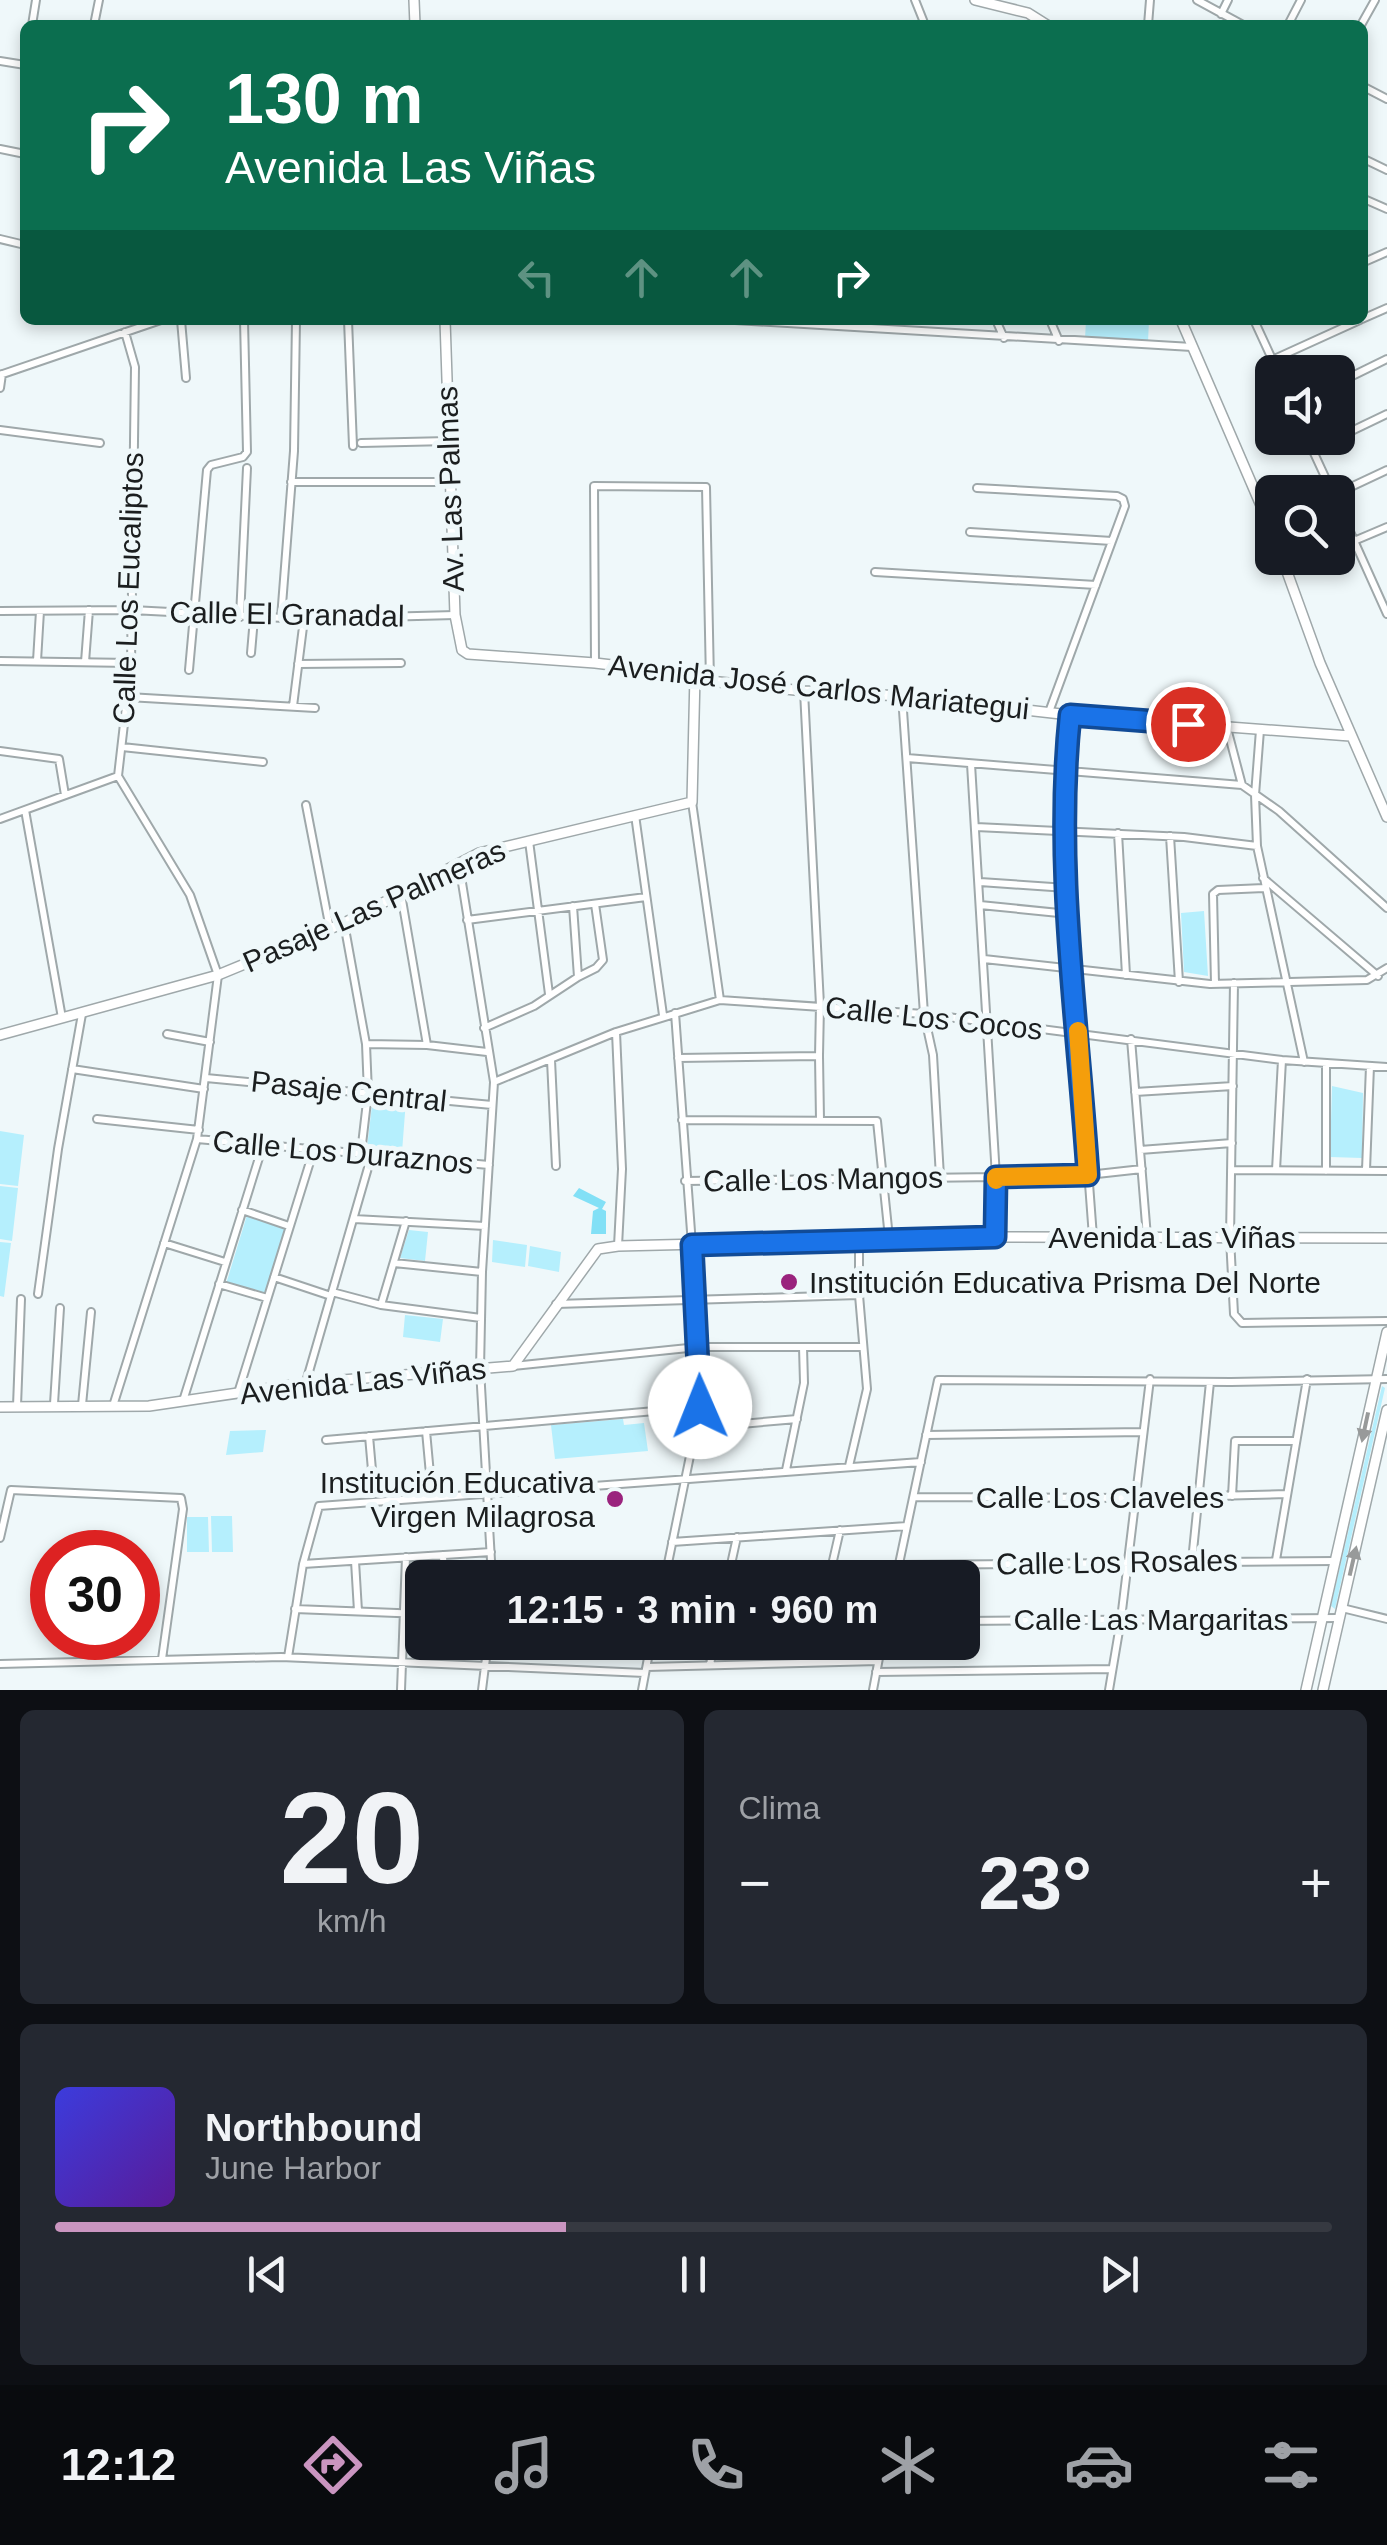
<!DOCTYPE html>
<html lang="es">
<head>
<meta charset="utf-8">
<style>
	body { margin:0; font-family:Arial,sans-serif; background:#242831; color:#f1f3f6; height:100vh; display:flex; flex-direction:column; font-size:38px; white-space:nowrap }
	* { box-sizing:border-box; margin:0 }
	p { font-size:32px; color:#9ea1a6 }
	.icon { flex:none; width:55px; height:55px; fill:none; stroke:currentColor; stroke-width:2; stroke-linecap:round; stroke-linejoin:round }
	.map { position:relative; height:1690px; overflow:hidden }
	.sheet { display:flex; flex-direction:column; gap:20px; padding:20px; background:#0d0f14; flex:1 }
	.sheet>* { flex:none }
	.guide { position:absolute; left:20px; top:20px; width:1348px; height:305px; border-radius:15px; box-shadow:0 5px 15px #0003; background:#0b6e4f; color:#fff; overflow:hidden }
	.tools { position:absolute; left:1255px; top:355px; display:grid; gap:20px }
	.tools a { display:grid; place-items:center; width:100px; height:100px; border-radius:15px; background:#171b24; box-shadow:0 5px 15px #0003; font-size:50px }
	.speed { position:absolute; left:30px; top:1530px; display:flex; gap:20px; font-size:50px; font-weight:700; text-align:center }
	.speed>* { display:grid; place-content:center; width:130px; height:130px; border-radius:50%; background:#171b24; box-shadow:0 5px 15px #0003; line-height:1 }
	.speed .limit { border:15px solid #d22; background:#fff; color:#111 }
	.pin { position:absolute; display:grid; place-items:center; width:85px; height:85px; color:#fff; margin:-42px; border:5px solid #fff; border-radius:50%; box-shadow:0 2px 10px #0007 }
	.me { position:absolute; width:110px; margin:-55px; rotate:359deg; stroke-linejoin:round; filter:drop-shadow(0 0 8px #0008) }
	.turn { display:flex; align-items:center; gap:35px; height:210px; padding:0 40px; font-size:45px }
	.turn .icon { width:130px; height:130px; stroke-width:2.5 }
	.turn b { display:block; font-size:70px; line-height:85px }
	.lanes { display:flex; align-items:center; height:95px; padding:0 40px; background:#0003; justify-content:center; gap:50px; direction:ltr }
	.lanes .off { opacity:.35 }
	.big { font-size:75px; font-weight:800; line-height:1.1 }
	.sheet .card { flex:1; display:flex; flex-direction:column; justify-content:center; gap:15px; min-width:0; padding:0 35px; border-radius:15px; background:#242831 }
	.sheet .dial { align-items:center; gap:0 }
	.dial b { font-size:130px; line-height:1 }
	.song { display:flex; align-items:center; gap:30px }
	.cover { width:120px; height:120px; border-radius:15px; background:linear-gradient(135deg,hsl(240 70% 55%),hsl(270 70% 35%)) }
	.played { height:10px; border-radius:5px; background:linear-gradient(90deg,#ca95c0 40%,#363941 40%) }
	.keys { display:flex; justify-content:space-around; direction:ltr }
	.heat { display:flex; justify-content:space-between; align-items:center; font-size:55px; direction:ltr }
	.sheet .tiles { flex:1; display:grid; gap:20px; grid-template-columns:1fr 1fr }
	.card:last-child { grid-column:span 2 }
	.trip { position:absolute; left:405px; top:1560px; width:575px; height:100px; border-radius:15px; background:#171b24; box-shadow:0 5px 15px #0003; font-weight:800; line-height:100px; text-align:center }
	.tab-bar { display:flex; height:160px; justify-content:space-around; align-items:center; background:#090b0e; color:#9ea1a6 }
	.tab-bar .icon { width:70px; height:70px }
	.tab-bar .on { color:#ca95c0 }
	.tab-bar b { font-size:45px; color:#f1f3f6 }
	.map>svg:first-child { display:block }
	.green { fill:#b5effd }
	.water { fill:#82e0f6 }
	.lines { fill:none; stroke-linecap:round; stroke-linejoin:round }
	.minor-casing { stroke:#9fa8aa; stroke-width:10 }
	.tertiary-casing { stroke:#9fa8aa; stroke-width:12 }
	.secondary-casing { stroke:#9fa8aa; stroke-width:12 }
	.minor { stroke:#fff; stroke-width:6 }
	.tertiary { stroke:#fff; stroke-width:9 }
	.secondary { stroke:#fff; stroke-width:9 }
	.oneway { fill:#989a9a }
	.route-casing { stroke:#114b97; stroke-width:25 }
	.route { stroke:#1a73e8; stroke-width:18 }
	.slow { stroke:#f59e0b; stroke-width:18 }
	.poi-dot { fill:#9a237d; stroke:#eff8fa; stroke-width:4 }
	.labels { text-anchor:middle; dominant-baseline:central; stroke-width:10; stroke-linejoin:round; paint-order:stroke }
	.street-label { font-size:30px; fill:#1b1e1f; stroke:#eff8fa }
	.poi-label { font-size:30px; fill:#1b1e1f; stroke:#eff8fa; text-anchor:start }
</style>
</head>
<body>
<div class="map">
<svg width="1387" height="1690" viewBox="0 0 1387 1690">
	<rect width="100%" height="100%" fill="#eff8fa"/>
	<path class="green" d="M 1086,320 L 1149,320 L 1148,342 L 1085,339 Z
		M 1204,911 L 1208,976 L 1184,972 L 1181,913 Z
		M 1332,1086 L 1363,1093 L 1362,1158 L 1330,1157 Z
		M 373,1097 L 406,1100 L 402,1152 L 367,1148 Z
		M 0,1131 L 24,1135 L 18,1186 L 0,1184 Z
		M 0,1186 L 18,1188 L 12,1241 L 0,1239 Z
		M 247,1215 L 286,1227 L 265,1295 L 226,1284 Z
		M 409,1230 L 428,1232 L 425,1261 L 400,1258 Z
		M 493,1240 L 527,1245 L 525,1267 L 492,1262 Z
		M 0,1242 L 11,1243 L 4,1297 L 0,1296 Z
		M 530,1246 L 561,1252 L 559,1272 L 528,1266 Z
		M 405,1315 L 443,1319 L 440,1342 L 403,1337 Z
		M 1382,1386 L 1385,1388 L 1335,1609 L 1331,1606 Z
		M 623,1419 L 624,1425 L 644,1423 L 648,1451 L 555,1459 L 551,1425 Z
		M 266,1430 L 263,1452 L 226,1455 L 230,1431 Z
		M 211,1516 L 232,1516 L 233,1552 L 212,1552 Z
		M 187,1517 L 208,1517 L 209,1552 L 187,1552 Z
		M 830,1561 L 826,1577 L 733,1578 L 735,1567 Z"/>
	<path class="water" d="M 579,1188 L 606,1202 L 602,1209 L 606,1211 L 606,1234 L 591,1234 L 593,1211 L 599,1208 L 573,1196 Z"/>
	<g class="lines">
		<defs>
			<path id="minor" d="M 915,0 L 925,25
				M 1197,0 L 1243,25
				M 1221,14 L 1228,0
				M 32,25 L 36,0
				M 94,25 L 99,0
				M 1148,25 L 1150,0
				M 1288,25 L 1301,0
				M 1361,25 L 1375,0
				M 0,61 L 25,65
				M 1362,86 L 1387,99
				M 0,149 L 25,154
				M 1362,158 L 1387,170
				M 1362,198 L 1387,209
				M 0,239 L 25,245
				M 1362,263 L 1387,252
				M 1362,319 L 1387,308
				M 181,320 L 186,378
				M 348,320 L 353,446
				M 735,320 L 1192,347
				M 996,320 L 1004,338
				M 1050,320 L 1059,341
				M 1254,320 L 1278,372
				M 1272,360 L 1360,320
				M 0,375 L 161,320
				M 1338,383 L 1387,359
				M 0,388 L 2,374
				M 0,430 L 100,443
				M 1307,438 L 1332,492
				M 361,443 L 449,441
				M 1312,450 L 1387,414
				M 291,482 L 450,482
				M 977,488 L 1117,496 L 1123,499 L 1125,506 L 1049,712
				M 1338,493 L 1387,470
				M 1338,505 L 1387,614
				M 970,532 L 1112,541
				M 1354,541 L 1387,527
				M 875,572 L 1096,585
				M 0,611 L 132,610 L 304,619 L 455,615
				M 240,617 L 247,468
				M 281,618 L 294,451 L 296,320
				M 251,653 L 254,618
				M 0,661 L 131,663
				M 37,661 L 40,611
				M 85,662 L 89,610
				M 595,663 L 594,486 L 706,487 L 710,681
				M 298,664 L 401,663
				M 189,670 L 207,470 L 211,465 L 243,457 L 247,452 L 244,320
				M 804,691 L 820,1005 L 819,1056
				M 902,696 L 924,1014 L 933,1055 L 940,1177
				M 128,697 L 315,708
				M 293,706 L 304,619
				M 1070,715 L 1063,771 L 1067,888 L 1093,1237
				M 1227,728 L 1242,785 L 1279,811 L 1387,908
				M 1260,730 L 1255,795 L 1257,846 L 1304,1062
				M 122,747 L 263,762
				M 0,751 L 59,759 L 65,795
				M 907,758 L 1242,785
				M 971,764 L 996,1177 L 995,1237
				M 692,802 L 720,1000
				M 306,805 L 330,929
				M 25,810 L 62,1018
				M 635,815 L 663,1015
				M 0,819 L 118,776
				M 976,827 L 1184,837 L 1257,846
				M 1118,833 L 1126,975
				M 1170,836 L 1179,982
				M 529,841 L 549,994
				M 459,864 L 494,1082 L 482,1272 L 480,1369 L 492,1578
				M 1263,878 L 1378,976
				M 980,882 L 1067,888
				M 401,894 L 427,1045
				M 980,905 L 1069,914
				M 467,920 L 646,897
				M 344,923 L 366,1044 L 368,1093 L 361,1153
				M 984,959 L 1210,984 L 1367,980 L 1387,968
				M 578,977 L 596,968 L 603,960 L 595,904
				M 1234,983 L 1230,1238 L 1234,1314 L 1242,1323 L 1387,1321
				M 1215,984 L 1213,894 L 1218,890 L 1264,888
				M 484,1028 L 534,1006 L 578,977 L 573,906
				M 616,1032 L 622,1169 L 618,1246
				M 167,1034 L 210,1042
				M 1131,1039 L 1147,1237
				M 366,1044 L 427,1045 L 487,1052
				M 678,1058 L 819,1056 L 820,1120
				M 551,1060 L 556,1166
				M 1326,1063 L 1326,1171
				M 72,1069 L 204,1089
				M 206,1078 L 492,1105
				M 494,1082 L 616,1032 L 720,1000 L 924,1014 L 1282,1060 L 1387,1067
				M 1135,1092 L 1233,1086
				M 97,1119 L 199,1130
				M 682,1120 L 877,1121 L 889,1238
				M 197,1139 L 489,1165
				M 1140,1150 L 1232,1143
				M 1231,1170 L 1387,1171
				M 1276,1170 L 1282,1060
				M 1366,1170 L 1370,1066
				M 685,1181 L 996,1177 L 1088,1175 L 1142,1169
				M 242,1210 L 289,1226
				M 354,1219 L 485,1226
				M 164,1243 L 225,1262
				M 394,1263 L 482,1272
				M 274,1277 L 331,1296
				M 219,1284 L 267,1298
				M 332,1292 L 381,1305 L 481,1318
				M 38,1294 L 58,1149 L 82,1014
				M 556,1304 L 859,1295
				M 381,1305 L 406,1221
				M 513,1366 L 698,1347 L 863,1347
				M 306,1382 L 372,1154
				M 238,1393 L 314,1149
				M 183,1401 L 263,1145
				M 54,1404 L 60,1308
				M 82,1405 L 91,1312
				M 17,1406 L 21,1299
				M 113,1406 L 197,1139 L 218,975 L 190,895 L 118,776 L 131,663 L 135,367 L 125,332
				M 695,1428 L 797,1419
				M 426,1431 L 432,1496
				M 926,1435 L 1143,1432
				M 369,1436 L 372,1470
				M 326,1440 L 700,1407
				M 849,1466 L 867,1389 L 859,1295 L 859,1240
				M 786,1470 L 804,1383 L 803,1347
				M 1232,1496 L 1235,1441 L 1296,1441
				M 914,1497 L 1133,1498 L 1287,1494
				M 0,1538 L 11,1490 L 181,1498 L 183,1509 L 162,1659
				M 672,1542 L 907,1526
				M 443,1555 L 444,1578
				M 1276,1560 L 1307,1379
				M 355,1561 L 358,1611
				M 1192,1561 L 1210,1382
				M 303,1564 L 491,1552
				M 899,1565 L 1335,1561
				M 665,1578 L 700,1407 L 692,1245 L 675,1013
				M 728,1578 L 737,1537
				M 829,1578 L 840,1530
				M 896,1578 L 938,1380 L 1231,1382 L 1387,1379
				M 1342,1608 L 1387,1619
				M 295,1609 L 422,1614
				M 962,1621 L 1339,1618
				M 288,1657 L 303,1564 L 319,1506 L 921,1462
				M 812,1663 L 816,1642
				M 0,1664 L 281,1657 L 645,1673
				M 710,1665 L 714,1642
				M 647,1667 L 878,1661
				M 876,1672 L 1112,1669
				M 401,1690 L 406,1557
				M 482,1690 L 488,1642
				M 642,1690 L 651,1642
				M 873,1690 L 882,1642
				M 1109,1690 L 1121,1619 L 1150,1379"/>
			<path id="tertiary" d="M 414,0 L 415,25
				M 975,0 L 1028,13 L 1047,25
				M 445,320 L 455,615 L 462,650 L 468,654 L 595,663 L 695,675 L 710,681 L 804,691 L 902,696 L 1070,715 L 1350,736
				M 1181,320 L 1272,531
				M 1282,558 L 1320,663 L 1387,817
				M 0,1035 L 218,975 L 344,923 L 479,853 L 692,802 L 695,675
				M 0,1407 L 149,1406 L 306,1383 L 513,1366 L 598,1249 L 618,1246 L 995,1237 L 1387,1238"/>
			<path id="secondary" d="M 1306,1690 L 1387,1332
				M 1323,1690 L 1387,1410"/>
		</defs>
		<use href="#minor" class="minor-casing"/>
		<use href="#tertiary" class="tertiary-casing"/>
		<use href="#secondary" class="secondary-casing"/>
		<use href="#minor" class="minor"/>
		<use href="#tertiary" class="tertiary"/>
		<use href="#secondary" class="secondary"/>
	</g>
	<defs><path id="oneway-solid" d="M-6-.8H1V-3.2L6.5 0L1 3.2V.8H-6Z" transform="scale(2.5)"/></defs>
	<g class="oneway">
		<use href="#oneway-solid" transform="translate(1365 1427) rotate(102)"/>
		<use href="#oneway-solid" transform="translate(1353 1561) rotate(-77)"/>
	</g>
	<g class="lines">
		<defs>
			<path id="route" d="M 700,1407 L 692,1245 L 995,1237 L 996,1177 L 1088,1175 C 1078,1023 1054,867 1070,715 L 1188,724"/>
		</defs>
		<use href="#route" class="route-casing"/>
		<use href="#route" class="route"/>
		<path class="slow" d="M 996,1180 L 996,1177 L 1088,1175 L 1078,1031"/>
	</g>
	<g class="poi-dot">
		<circle cx="789" cy="1282" r="10"/>
		<circle cx="615" cy="1499" r="10"/>
	</g>
	<g class="labels">
		<g class="street-label">
			<text transform="translate(450 489) rotate(-92)">Av. Las Palmas</text>
			<text transform="translate(128 588) rotate(-88)">Calle Los Eucaliptos</text>
			<text transform="translate(287 614) rotate(1)">Calle El Granadal</text>
			<text transform="translate(819 687) rotate(6)">Avenida José Carlos Mariategui</text>
			<text transform="translate(374 906) rotate(-24)">Pasaje Las Palmeras</text>
			<text transform="translate(934 1018) rotate(6)">Calle Los Cocos</text>
			<text transform="translate(349 1091) rotate(6)">Pasaje Central</text>
			<text transform="translate(343 1152) rotate(5)">Calle Los Duraznos</text>
			<text transform="translate(823 1179) rotate(-1)">Calle Los Mangos</text>
			<text x="1172" y="1237">Avenida Las Viñas</text>
			<text transform="translate(363 1381) rotate(-6)">Avenida Las Viñas</text>
			<text x="1100" y="1497">Calle Los Claveles</text>
			<text transform="translate(1117 1562) rotate(-1)">Calle Los Rosales</text>
			<text x="1151" y="1619">Calle Las Margaritas</text>
		</g>
		<g class="poi-label">
			<text x="809" y="1282">Institución Educativa Prisma Del Norte</text>
			<text x="595" y="1482" text-anchor="end">Institución Educativa<tspan x="595" dy="34">Virgen Milagrosa</tspan></text>
		</g>
	</g>
</svg>
<div class="tools">
<a><svg class="icon" aria-label="sound" viewBox="0 0 24 24"><path d="M4 9h4l5-4v14l-5-4H4zM17 9q2 3 0 6"/></svg></a>
<a><svg class="icon" aria-label="search" viewBox="0 0 24 24"><circle cx="10" cy="10" r="6"/><path d="M15 15l6 6"/></svg></a>
</div>
<div class="speed"><div class="limit">30</div></div>
<div class="pin" style="left:1188px;top:724px;background:#d93025"><svg class="icon" aria-label="arrive" viewBox="0 0 24 24"><path d="M6 21V4h12l-3 4 3 4H6"/></svg></div>
<svg class="me" style="left:700px;top:1407px" viewBox="-20 -20 40 40"><circle r="19" fill="#fff"/><path d="M0-13L10 11 0 6-10 11z" fill="#1a73e8"/></svg>
<div class="trip">12:15 · 3 min · 960 m</div>
<div class="guide">
<div class="turn"><svg class="icon" aria-label="right" viewBox="0 0 24 24"><path d="M7 20v-9h11M14 6l5 5-5 5"/></svg><div><b>130 m</b>Avenida Las Viñas</div></div>
<div class="lanes"><svg class="icon off" aria-label="left" viewBox="0 0 24 24"><path d="M17 20v-9H6M10 6l-5 5 5 5"/></svg><svg class="icon off" aria-label="ahead" viewBox="0 0 24 24"><path d="M12 20V5M6 11l6-6 6 6"/></svg><svg class="icon off" aria-label="ahead" viewBox="0 0 24 24"><path d="M12 20V5M6 11l6-6 6 6"/></svg><svg class="icon" aria-label="right" viewBox="0 0 24 24"><path d="M7 20v-9h11M14 6l5 5-5 5"/></svg></div>
</div>
</div>
<section class="sheet">
<div class="tiles">
<div class="card dial"><b>20</b><p>km/h</p></div>
<div class="card"><p>Clima</p>
<div class="heat"><a>−</a><b class="big">23°</b><a>+</a></div>
</div>
<div class="card">
<div class="song"><i class="cover"></i><div><b>Northbound</b><p>June Harbor</p></div></div>
<div class="played"></div>
<div class="keys"><svg class="icon" aria-label="previous" viewBox="0 0 24 24"><path d="M18 5L8 12l10 7zM5 5v14"/></svg><svg class="icon" aria-label="pause" viewBox="0 0 24 24"><path d="M8 5v14M16 5v14"/></svg><svg class="icon" aria-label="next" viewBox="0 0 24 24"><path d="M6 5l10 7-10 7zM19 5v14"/></svg></div>
</div>
</div>
</section>
<nav class="tab-bar">
<b>12:12</b>
<svg class="icon on" aria-label="directions" viewBox="0 0 24 24"><path d="M12 3l9 9-9 9-9-9zM9 14v-3h6M13 9l2 2-2 2"/></svg>
<svg class="icon" aria-label="music" viewBox="0 0 24 24"><path d="M9 18V5l10-2v13"/><circle cx="6" cy="18" r="3"/><circle cx="16" cy="16" r="3"/></svg>
<svg class="icon" aria-label="phone" viewBox="0 0 24 24"><path d="M5 4h4l2 5-3 2q2 4 5 5l2-3 5 2v4C11 20 4 13 5 4z"/></svg>
<svg class="icon" aria-label="climate" viewBox="0 0 24 24"><path d="M12 3v18M4 7l16 10M4 17L20 7"/></svg>
<svg class="icon" aria-label="car" viewBox="0 0 24 24"><path d="M5 17H2v-5l4-1 3-4h7l3 4 3 1v5h-3M9 17h6M6 11h13"/><circle cx="7" cy="17" r="2"/><circle cx="17" cy="17" r="2"/></svg>
<svg class="icon" aria-label="filters" viewBox="0 0 24 24"><path d="M4 7h16M4 17h16"/><circle cx="9" cy="7" r="2"/><circle cx="15" cy="17" r="2"/></svg>
</nav>
</body>
</html>
